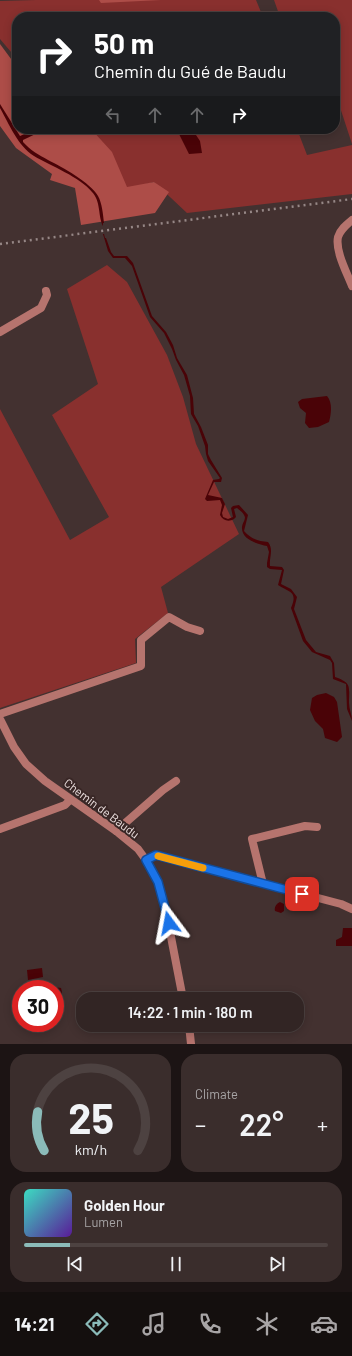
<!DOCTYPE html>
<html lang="en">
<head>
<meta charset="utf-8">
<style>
	body { margin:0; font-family:Barlow,sans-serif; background:#3a2d2c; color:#f1f3f6; height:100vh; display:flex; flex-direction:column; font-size:15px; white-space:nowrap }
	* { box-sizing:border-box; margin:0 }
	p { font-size:13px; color:#a8a5a6 }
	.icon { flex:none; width:22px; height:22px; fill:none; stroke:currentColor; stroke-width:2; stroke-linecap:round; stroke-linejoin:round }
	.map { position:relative; height:1044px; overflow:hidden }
	.details { display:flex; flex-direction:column; gap:10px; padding:10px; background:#1c1414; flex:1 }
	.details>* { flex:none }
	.hud { position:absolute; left:12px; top:12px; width:328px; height:122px; border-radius:16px; box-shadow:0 2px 10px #0003,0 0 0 1px #4d4241; background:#202124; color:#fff; overflow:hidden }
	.speed { position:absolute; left:12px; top:980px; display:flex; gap:8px; font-size:20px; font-weight:700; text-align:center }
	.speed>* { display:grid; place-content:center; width:52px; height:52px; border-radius:50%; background:#322524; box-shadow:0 2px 10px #0003,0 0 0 1px #4d4241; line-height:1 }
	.speed .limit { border:6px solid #d22; background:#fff; color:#111 }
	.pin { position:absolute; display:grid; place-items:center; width:34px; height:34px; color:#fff; margin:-17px; border-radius:8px; box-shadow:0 2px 6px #0006 }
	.me { position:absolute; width:44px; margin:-22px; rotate:347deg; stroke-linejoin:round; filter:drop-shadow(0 0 3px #0008) }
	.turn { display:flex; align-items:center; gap:14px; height:84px; padding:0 16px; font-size:18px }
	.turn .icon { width:52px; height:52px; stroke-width:2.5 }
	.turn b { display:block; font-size:28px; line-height:34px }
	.lanes { display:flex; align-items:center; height:38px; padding:0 16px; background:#0003; justify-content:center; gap:20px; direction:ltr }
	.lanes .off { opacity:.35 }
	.big { font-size:30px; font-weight:600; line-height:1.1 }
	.details .card { flex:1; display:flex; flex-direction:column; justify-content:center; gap:6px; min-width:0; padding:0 14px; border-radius:16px; background:#3a2d2c }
	.details .dial { align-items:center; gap:0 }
	.dial svg { height:104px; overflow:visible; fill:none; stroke:#4d4241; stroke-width:7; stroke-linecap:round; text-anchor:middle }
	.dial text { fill:#f1f3f6; stroke:none }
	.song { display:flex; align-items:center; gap:12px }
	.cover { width:48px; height:48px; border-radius:6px; background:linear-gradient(135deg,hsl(170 70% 55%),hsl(270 70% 35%)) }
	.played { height:4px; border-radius:2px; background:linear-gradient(90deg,#8bbbb9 15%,#4d4241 15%) }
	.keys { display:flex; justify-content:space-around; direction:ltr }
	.heat { display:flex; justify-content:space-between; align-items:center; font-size:22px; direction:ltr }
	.details .tiles { flex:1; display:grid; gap:10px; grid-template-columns:1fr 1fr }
	.card:last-child { grid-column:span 2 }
	.trip { position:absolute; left:76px; top:992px; width:228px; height:40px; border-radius:16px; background:#322524; box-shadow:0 2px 10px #0003,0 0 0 1px #4d4241; font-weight:600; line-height:40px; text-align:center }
	.tab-bar { display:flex; height:64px; justify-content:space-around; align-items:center; background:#140f0e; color:#a8a5a6 }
	.tab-bar .icon { width:28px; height:28px }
	.tab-bar .on { color:#8bbbb9 }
	.tab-bar b { font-size:18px; color:#f1f3f6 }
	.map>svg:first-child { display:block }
	.green { fill:#89302e }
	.forest { fill:#ad4d48 }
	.water { fill:#4a0307 }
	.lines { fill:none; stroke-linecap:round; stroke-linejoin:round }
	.street { stroke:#b6746e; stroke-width:8 }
	.rail { stroke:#968786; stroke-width:2.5; stroke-dasharray:2 4; stroke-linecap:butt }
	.route-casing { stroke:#114b97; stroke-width:10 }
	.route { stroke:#1a73e8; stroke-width:7 }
	.slow { stroke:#f59e0b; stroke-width:7 }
	.labels { text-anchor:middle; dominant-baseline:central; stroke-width:4; stroke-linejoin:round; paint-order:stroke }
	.street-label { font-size:12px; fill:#eee2e1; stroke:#392726 }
</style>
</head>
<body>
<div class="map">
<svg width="352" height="1044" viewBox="0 0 352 1044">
	<rect width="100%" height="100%" fill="#433130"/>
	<path class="green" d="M 36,0 L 256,0 L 263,17 L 17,17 L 17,59 L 0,39 L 0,1 Z
		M 274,0 L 352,0 L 352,144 L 335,92 L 335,17 L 280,17 Z
		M 73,129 L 297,129 L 307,155 L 352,145 L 352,194 L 187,213 L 154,182 L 126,189 Z
		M 107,265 L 127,282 L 167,355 L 183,397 L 196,444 L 239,534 L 161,587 L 168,613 L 135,639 L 136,663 L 0,708 L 0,409 L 70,540 L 109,517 L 52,415 L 98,384 L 67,289 Z"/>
	<path class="forest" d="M 99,0 L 161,0 L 101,3 Z
		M 0,44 L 17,67 L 17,129 L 91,129 L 112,152 L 127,187 L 154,182 L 169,192 L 155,213 L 81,225 L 75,188 L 50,180 L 52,174 L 16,148 L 0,126 Z"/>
	<path class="water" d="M 0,104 L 20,136 L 36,129 L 46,129 L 23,140 L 23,142 C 30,150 39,155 48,160 C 62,167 91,183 98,196 C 102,203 103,214 104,223 L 103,223 L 103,226 C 98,217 101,201 92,192 C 80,177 51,166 34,156 C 18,146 9,124 0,108 Z
		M 192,129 L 200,141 L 202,153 L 189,154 L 179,134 Z
		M 103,234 L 104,234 L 105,238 L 106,238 L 111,252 L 114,256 L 127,256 L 133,263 L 152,316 L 166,332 L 173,345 L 177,358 L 187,375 L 193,398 L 194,414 L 201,427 L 208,445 L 208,454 L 211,460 L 222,478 L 221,482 L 214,482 L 208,495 L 222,498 L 225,504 L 222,513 L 223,517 L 228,519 L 233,517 L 231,508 L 233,506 L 239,505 L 248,515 L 244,531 C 251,539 258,541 268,542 C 274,550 269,557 270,566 L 282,567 L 284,570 L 281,584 L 291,589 L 297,597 L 294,609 L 306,640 L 316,652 L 330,656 L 334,663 L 335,677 C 352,683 349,686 349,703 C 349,709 352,715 352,721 L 347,709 L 346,684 L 333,679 L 332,663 L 330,660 L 312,652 L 303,641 L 291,608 C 298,591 290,593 278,585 L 282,570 L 270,569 L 267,567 L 267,563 L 269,552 L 267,546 C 258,544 241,540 242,527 C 242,523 247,519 244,515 C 243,512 239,510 237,508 L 234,509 L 236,517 L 234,519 C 229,522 223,521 220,515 L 222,505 L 220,500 L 207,501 L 205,499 L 213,480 L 219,479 L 220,478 L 208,461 L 206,454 L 205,446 L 198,426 L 191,414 L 190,396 L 184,375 L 176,360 L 172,349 L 164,333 L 150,317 L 132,266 L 125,258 L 113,258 L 108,251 Z
		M 327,396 C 333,403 331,414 329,422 L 318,427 L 309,428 L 305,423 L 306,413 L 300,408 L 298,402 L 302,399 Z
		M 326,693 L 334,697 L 337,702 L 342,737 L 337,742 L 325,738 L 323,729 L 315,721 L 310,710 L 312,698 L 317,695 Z
		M 280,902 L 284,904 L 284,911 L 281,913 L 275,911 C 274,907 276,904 280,902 Z
		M 343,928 L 352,928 L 352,946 L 336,946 L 336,940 L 342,937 Z
		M 42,968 L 43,977 L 28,980 L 27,970 Z
		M 54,987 L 61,988 L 62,992 L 61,996 L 55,997 L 55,989 L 41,989 Z"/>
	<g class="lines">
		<path class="street" d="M 352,220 C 346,225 340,230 338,237 C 335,251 347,273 352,286
			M 0,332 L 41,308 L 47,295 L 46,291
			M 0,714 L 141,666 L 141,640 L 169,617 L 187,627 L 200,631
			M 0,719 L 14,747 L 26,764 L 45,781 L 116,831 L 138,849 L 146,860 L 158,882 L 166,911 L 183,999
			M 0,829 L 65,805 L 70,800
			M 116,831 L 163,790 L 176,781
			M 146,860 L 155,855 L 341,904 L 352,909
			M 263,884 L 252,839 L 305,826 L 317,827
			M 189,1025 L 191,1044"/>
		<path class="rail" d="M 0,244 L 352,199"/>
	</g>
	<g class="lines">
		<defs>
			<path id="route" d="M 169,923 L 158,882 L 146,860 L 156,855 L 302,894"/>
		</defs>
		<use href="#route" class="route-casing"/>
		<use href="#route" class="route"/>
		<path class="slow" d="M 158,856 L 203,868"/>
	</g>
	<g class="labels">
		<g class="street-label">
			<text transform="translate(102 808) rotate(37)">Chemin de Baudu</text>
		</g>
	</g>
</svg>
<div class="speed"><div class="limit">30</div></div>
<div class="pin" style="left:302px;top:894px;background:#d93025"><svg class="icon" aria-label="arrive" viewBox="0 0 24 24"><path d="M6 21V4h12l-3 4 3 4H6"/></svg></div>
<svg class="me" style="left:169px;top:923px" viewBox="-20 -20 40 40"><path d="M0-17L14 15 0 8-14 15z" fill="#1a73e8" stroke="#fff" stroke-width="4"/></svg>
<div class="trip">14:22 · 1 min · 180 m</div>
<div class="hud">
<div class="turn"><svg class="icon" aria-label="right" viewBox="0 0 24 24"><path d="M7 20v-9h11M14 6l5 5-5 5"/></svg><div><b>50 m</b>Chemin du Gué de Baudu</div></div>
<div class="lanes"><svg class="icon off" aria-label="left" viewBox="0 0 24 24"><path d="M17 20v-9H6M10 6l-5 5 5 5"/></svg><svg class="icon off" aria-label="ahead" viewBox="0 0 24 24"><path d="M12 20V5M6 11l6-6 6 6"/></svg><svg class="icon off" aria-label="ahead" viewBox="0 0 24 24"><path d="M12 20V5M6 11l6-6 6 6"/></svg><svg class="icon" aria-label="right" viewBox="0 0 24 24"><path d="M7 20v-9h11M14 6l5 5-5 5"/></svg></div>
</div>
</div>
<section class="details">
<div class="tiles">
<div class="card dial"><svg viewBox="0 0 100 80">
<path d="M14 69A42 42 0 1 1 86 69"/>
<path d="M14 69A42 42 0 0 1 9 39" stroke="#8bbbb9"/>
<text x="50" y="56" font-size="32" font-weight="700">25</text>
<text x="50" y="72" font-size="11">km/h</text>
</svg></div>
<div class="card"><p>Climate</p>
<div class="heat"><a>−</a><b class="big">22°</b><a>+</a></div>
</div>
<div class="card">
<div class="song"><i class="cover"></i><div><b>Golden Hour</b><p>Lumen</p></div></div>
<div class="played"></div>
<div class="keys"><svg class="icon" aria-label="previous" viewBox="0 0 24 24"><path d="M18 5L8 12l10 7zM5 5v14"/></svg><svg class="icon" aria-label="pause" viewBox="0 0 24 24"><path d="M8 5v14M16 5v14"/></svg><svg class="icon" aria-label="next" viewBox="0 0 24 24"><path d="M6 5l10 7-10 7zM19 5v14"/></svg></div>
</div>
</div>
</section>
<nav class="tab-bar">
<b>14:21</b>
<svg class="icon on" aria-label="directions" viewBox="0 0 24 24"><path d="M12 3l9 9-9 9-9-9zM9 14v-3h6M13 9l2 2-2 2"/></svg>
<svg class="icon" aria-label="music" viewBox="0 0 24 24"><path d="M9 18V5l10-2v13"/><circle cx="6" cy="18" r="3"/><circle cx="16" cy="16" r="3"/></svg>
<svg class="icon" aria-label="phone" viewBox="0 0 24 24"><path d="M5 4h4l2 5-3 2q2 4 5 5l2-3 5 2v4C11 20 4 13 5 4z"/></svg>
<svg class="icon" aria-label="climate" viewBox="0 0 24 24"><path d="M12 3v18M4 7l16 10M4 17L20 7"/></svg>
<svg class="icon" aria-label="car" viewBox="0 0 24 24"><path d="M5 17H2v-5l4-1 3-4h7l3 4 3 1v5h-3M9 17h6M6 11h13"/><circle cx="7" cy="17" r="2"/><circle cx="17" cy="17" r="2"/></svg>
</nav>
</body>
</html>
